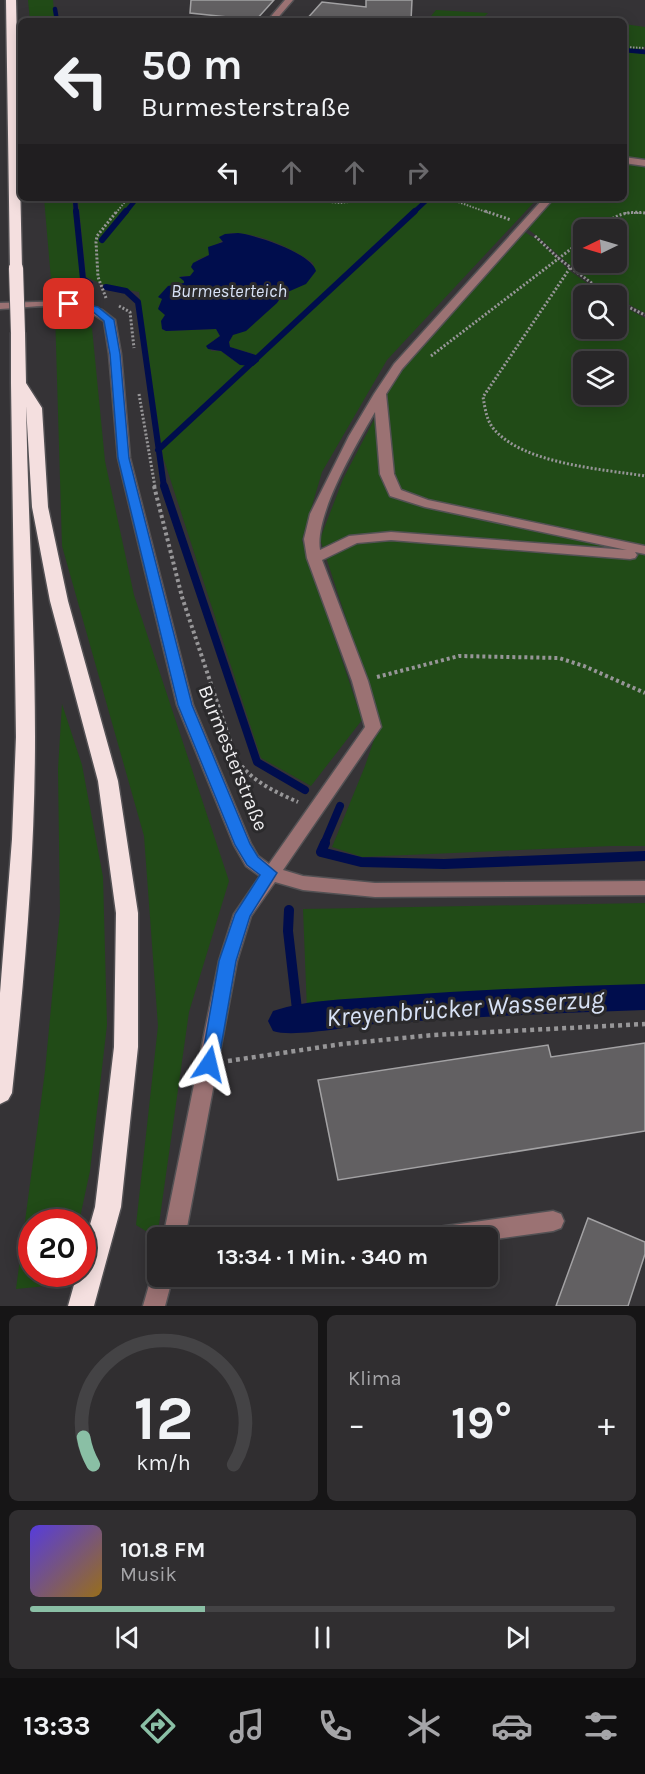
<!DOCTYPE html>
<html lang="de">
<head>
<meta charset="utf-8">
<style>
	body { margin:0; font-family:Karla,sans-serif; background:#302e30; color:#f1f3f6; height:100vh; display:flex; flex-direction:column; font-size:22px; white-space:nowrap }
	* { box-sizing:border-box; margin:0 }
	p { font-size:20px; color:#a5a5a8 }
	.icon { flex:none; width:33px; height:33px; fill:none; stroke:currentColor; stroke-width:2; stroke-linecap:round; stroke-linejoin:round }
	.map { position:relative; height:1306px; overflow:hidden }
	.details { display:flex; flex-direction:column; gap:9px; padding:9px; background:#161516; flex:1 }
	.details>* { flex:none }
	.banner { position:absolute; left:18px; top:18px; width:609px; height:183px; border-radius:9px; box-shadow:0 3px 15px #0003,0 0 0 2px #444345; background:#282628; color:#f1f3f6; overflow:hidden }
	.needle { width:39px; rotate:265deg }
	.controls { position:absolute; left:573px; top:219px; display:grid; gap:12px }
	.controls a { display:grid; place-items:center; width:54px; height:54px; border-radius:9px; background:#282628; box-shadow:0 3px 15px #0003,0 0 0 2px #444345; font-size:30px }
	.speed { position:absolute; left:18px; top:1209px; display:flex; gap:12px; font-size:30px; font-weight:700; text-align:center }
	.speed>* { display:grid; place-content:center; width:78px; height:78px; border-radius:50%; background:#282628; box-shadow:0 3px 15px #0003,0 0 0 2px #444345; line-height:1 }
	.speed .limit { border:9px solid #d22; background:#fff; color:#111 }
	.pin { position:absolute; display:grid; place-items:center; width:51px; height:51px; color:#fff; margin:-26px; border-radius:12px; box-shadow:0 3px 9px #0006 }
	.me { position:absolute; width:66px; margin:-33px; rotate:10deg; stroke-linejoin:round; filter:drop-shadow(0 0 4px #0008) }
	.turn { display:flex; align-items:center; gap:21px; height:126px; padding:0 24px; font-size:27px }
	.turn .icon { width:78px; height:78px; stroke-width:2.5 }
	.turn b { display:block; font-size:42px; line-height:51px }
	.lanes { display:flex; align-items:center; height:57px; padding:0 24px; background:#0003; justify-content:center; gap:30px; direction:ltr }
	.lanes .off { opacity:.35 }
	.big { font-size:45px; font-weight:700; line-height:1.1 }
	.details .card { flex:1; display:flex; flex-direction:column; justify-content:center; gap:9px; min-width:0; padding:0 21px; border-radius:9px; background:#302e30 }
	.details .dial { align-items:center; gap:0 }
	.dial svg { height:156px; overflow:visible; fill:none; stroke:#444345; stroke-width:7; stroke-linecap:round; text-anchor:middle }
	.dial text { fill:#f1f3f6; stroke:none }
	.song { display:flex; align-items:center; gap:18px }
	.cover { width:72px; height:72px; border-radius:9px; background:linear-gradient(135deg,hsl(250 70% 55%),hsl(40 70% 35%)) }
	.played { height:6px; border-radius:3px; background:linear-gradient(90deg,#8abfa5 30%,#444345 30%) }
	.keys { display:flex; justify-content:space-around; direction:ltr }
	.heat { display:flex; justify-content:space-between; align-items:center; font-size:33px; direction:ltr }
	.details .tiles { flex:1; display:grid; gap:9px; grid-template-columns:1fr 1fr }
	.card:last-child { grid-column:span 2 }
	.trip { position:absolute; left:147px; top:1227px; width:351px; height:60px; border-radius:9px; background:#282628; box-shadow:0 3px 15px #0003,0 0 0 2px #444345; font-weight:700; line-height:60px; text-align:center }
	.menu { display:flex; height:96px; justify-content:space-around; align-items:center; background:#100f10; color:#a5a5a8 }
	.menu .icon { width:42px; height:42px }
	.menu .current { color:#8abfa5 }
	.menu b { font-size:27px; color:#f1f3f6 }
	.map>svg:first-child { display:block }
	.green { fill:#214b17; fill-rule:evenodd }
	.water { fill:#000d4d }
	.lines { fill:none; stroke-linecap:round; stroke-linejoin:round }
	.stream-far3 { stroke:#000d4d; stroke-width:4.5 }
	.stream-far2 { stroke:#000d4d; stroke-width:6 }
	.stream-far1 { stroke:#000d4d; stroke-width:8 }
	.stream { stroke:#000d4d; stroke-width:10 }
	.canal { fill:#000d4d; fill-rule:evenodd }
	.building { fill:#626062; stroke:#a3a2a4; stroke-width:1.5 }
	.minor-casing { stroke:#535154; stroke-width:3 }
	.highway-casing { stroke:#535154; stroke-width:3 }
	.path-far3 { stroke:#979698; stroke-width:2; stroke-dasharray:1.5 1.5; stroke-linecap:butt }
	.path-far2 { stroke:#979698; stroke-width:3; stroke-dasharray:2 2; stroke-linecap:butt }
	.path-far1 { stroke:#979698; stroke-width:4; stroke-dasharray:3 3; stroke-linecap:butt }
	.path { stroke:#979698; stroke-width:4.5; stroke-dasharray:4 4; stroke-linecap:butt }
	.minor { fill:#9b7273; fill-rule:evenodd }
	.highway { fill:#f4dfdf; fill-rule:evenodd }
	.highway-bridge-casing { stroke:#535154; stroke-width:16; stroke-linecap:butt }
	.highway-bridge { stroke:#f4dfdf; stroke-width:14 }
	.route { fill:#1a73e8; stroke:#114b97; stroke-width:1.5 }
	.labels { text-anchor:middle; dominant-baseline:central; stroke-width:6; stroke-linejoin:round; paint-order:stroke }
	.far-water-label { font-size:18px; font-style:italic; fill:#d8e2f6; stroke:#2b2a2c }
	.street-label { font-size:20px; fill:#efeef0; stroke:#2b2a2c }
	.near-water-label { font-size:26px; font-style:italic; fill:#d8e2f6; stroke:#2b2a2c }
</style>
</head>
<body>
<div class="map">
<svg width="645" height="1306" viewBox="0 0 645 1306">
	<rect width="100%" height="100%" fill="#353336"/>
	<path class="green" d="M 28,0 L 53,0 L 55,21 L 30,21 Z
		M 436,10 L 488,13 L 480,21 L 427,21 Z
		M 624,24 L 645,27 L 645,46 L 640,52 L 645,53 L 645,313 C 614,297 585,279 558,255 C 547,245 538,236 526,228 L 523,231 L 538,240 L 570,271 L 604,295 L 584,296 L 584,328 L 616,328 L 617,303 L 645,318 L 645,846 L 611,846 L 362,857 L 332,847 L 365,766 L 380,722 L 320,539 L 343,479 L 401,368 L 544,198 L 624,198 ZM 584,230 L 616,230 L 616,262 L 584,262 ZM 584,362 L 616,362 L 616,394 L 584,394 Z
		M 44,198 L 72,198 L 81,282 L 52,291 Z
		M 78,198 L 538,198 L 387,360 L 322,472 L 302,540 L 362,720 L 311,786 L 261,758 L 163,457 L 139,292 L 107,286 L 86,277 ZM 231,233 C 259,233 291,247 313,263 L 315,272 L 306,283 L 283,294 L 277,303 L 233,334 L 229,343 L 230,347 L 254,354 L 240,365 L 221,351 L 211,351 L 210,343 L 220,336 L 216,329 L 166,331 L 162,329 L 165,315 L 158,306 L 162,303 L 162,298 L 159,297 L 168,286 L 184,283 L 182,276 L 190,276 L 195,271 L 197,260 L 209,255 L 209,251 Z
		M 55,312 L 71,316 L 92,328 L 105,461 L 134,595 L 229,881 L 189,1012 L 157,1238 L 136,1225 L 158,1026 L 144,836 L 62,546 Z
		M 62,704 L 82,765 L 103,877 L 107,1025 L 90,1171 L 79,1222 L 32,1222 L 32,1274 L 69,1274 L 67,1284 L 16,1289 L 45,1071 L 60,912 L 58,769 Z
		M 645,903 L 645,987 L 540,989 L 307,1010 L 303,909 Z"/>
	<path class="water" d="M 238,233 C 256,235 311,253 316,271 L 306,284 L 283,294 L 277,303 L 246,331 L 233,335 L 229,342 L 230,347 L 259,356 L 259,361 L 253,366 L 240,365 L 221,351 L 208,349 L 206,346 L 220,336 L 216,329 L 166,331 L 162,329 L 161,321 L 165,315 L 158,309 L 162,299 L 158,297 L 168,286 L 184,283 L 184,281 L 179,277 L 190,276 L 194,271 L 191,267 L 193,263 L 209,255 L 208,247 L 223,242 L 219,237 L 225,234 Z"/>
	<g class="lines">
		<path class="stream-far3" d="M 55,9 L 57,21
			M 624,50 L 645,52
			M 75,198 L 76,213
			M 125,213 L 137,198
			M 413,213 L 429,198"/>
		<path class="stream-far2" d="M 76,211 L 83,279 L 90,284
			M 102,240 L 126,211
			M 106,287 L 126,291 L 138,302 L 164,487
			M 158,450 L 415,211"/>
		<path class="stream-far1" d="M 164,486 L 257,762 L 305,790
			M 324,844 L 340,806"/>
		<path class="stream" d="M 325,843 L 321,852 L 361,862 L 444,864 L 645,856
			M 289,910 L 288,931 L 298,1018"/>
		<path class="canal" d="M 645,984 L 645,1010 C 554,1013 467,1017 376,1024 C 351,1026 293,1038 273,1031 L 268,1021 L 273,1011 C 309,999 352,999 390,996 C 475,990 560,986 645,984 Z"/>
	</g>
	<path class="building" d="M 191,0 L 274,0 L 256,20 L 190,13 Z
		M 366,0 L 412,0 L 411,21 L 305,21 L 322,2 L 366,7 Z
		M 645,1043 L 645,1131 L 338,1180 L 318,1080 L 548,1045 L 551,1057 Z
		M 588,1218 L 645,1242 L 645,1254 L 628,1306 L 556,1306 Z"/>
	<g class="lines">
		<defs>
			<path id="minor" d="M 285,0 L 293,0 L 275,21 L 267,21 Z
				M 624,157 L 645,160 L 645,166 L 624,163 Z
				M 544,198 L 554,198 L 402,369 L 386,394 L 394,474 L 401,490 L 428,500 L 645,546 L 645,554 L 635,552 L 637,555 L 635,558 L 630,559 L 391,540 L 357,543 L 322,560 L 368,681 L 381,727 L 283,870 L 303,876 L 375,883 L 645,881 L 645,895 L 375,897 L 303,890 L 275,882 L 251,916 L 237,961 L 185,1238 L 163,1238 L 219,961 L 234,914 L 260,876 L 246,866 L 234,845 L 177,705 L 118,458 L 109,354 L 104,321 C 74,299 35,307 0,309 L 0,303 L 72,301 L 102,310 L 115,320 L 121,354 L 130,458 L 193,705 L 251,844 L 258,856 L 269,864 L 365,727 L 352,681 L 307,558 L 304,539 L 310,514 L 349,436 L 374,394 L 394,364 ZM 375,412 L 380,474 L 390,496 L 425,507 L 627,550 L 391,532 L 349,536 L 320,550 C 314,515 357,443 375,412 Z
				M 553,1211 L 561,1214 L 564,1221 L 561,1228 L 553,1231 L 488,1240 L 488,1238 L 421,1238 L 423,1231 L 431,1228 Z
				M 158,1267 L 158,1276 L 173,1276 L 165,1306 L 143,1306 L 154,1268 Z"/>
			<path id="highway" d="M 6,0 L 16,0 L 22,268 L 16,272 L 10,268 Z
				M 18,329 L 25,333 L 26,383 L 42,408 L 48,507 L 68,601 L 118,781 L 138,913 L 138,1047 L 121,1207 L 94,1306 L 68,1306 L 77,1274 L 82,1274 L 82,1253 L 95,1207 L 114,1047 L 116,913 L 98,781 L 50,601 L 32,507 L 26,406 C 28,516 35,626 35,736 C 35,855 25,974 12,1093 L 8,1100 L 0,1104 L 0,993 L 12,839 L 16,737 L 11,383 L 11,333 Z"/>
		</defs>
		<use href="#minor" class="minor-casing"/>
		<use href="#highway" class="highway-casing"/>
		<path class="path-far3" d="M 624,47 L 645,48
			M 290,198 L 340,203 L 382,198
			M 447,198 L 489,213
			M 116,213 L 128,198
			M 625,213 L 642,213"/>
		<path class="path-far2" d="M 485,211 L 511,220
			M 596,230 C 612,217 624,210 645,213
			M 535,236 L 558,258 L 609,296
			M 570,268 L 483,397 C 485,407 486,419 493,428 C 522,464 602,469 645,476
			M 106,298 L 98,277 L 96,242 L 97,236 L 117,211
			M 616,301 L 645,315
			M 119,306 L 130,312 L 134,348
			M 431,356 L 584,239
			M 139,394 L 155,487"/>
		<path class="path-far1" d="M 154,486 L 182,597 L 235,756 C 247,779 275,792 298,802
			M 377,677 L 459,656 L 559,658 L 584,666 L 645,693"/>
		<path class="path" d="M 228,1061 L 342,1044 L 433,1035 L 645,1024"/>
		<use href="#minor" class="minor"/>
		<use href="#highway" class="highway"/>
		<defs>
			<path id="highway-bridge" d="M 16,268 L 18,333"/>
		</defs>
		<use href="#highway-bridge" class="highway-bridge-casing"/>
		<use href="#highway-bridge" class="highway-bridge"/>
	</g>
	<path class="route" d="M 69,301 L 98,307 L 114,320 L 120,354 L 129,458 L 192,705 L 250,844 L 258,857 L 277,873 L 250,916 L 236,961 L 218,1064 L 216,1069 L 209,1072 L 203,1069 L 201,1064 L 219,961 L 235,914 L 260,875 L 247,865 L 235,845 L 178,705 L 118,458 L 110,354 L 104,321 L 92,311 L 65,307 L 65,302 Z"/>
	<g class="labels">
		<g class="far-water-label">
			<text x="229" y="291">Burmesterteich</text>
		</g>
		<g class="street-label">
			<text transform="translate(233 758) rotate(68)">Burmesterstraße</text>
		</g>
		<g class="near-water-label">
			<text transform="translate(465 1008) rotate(-4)">Kreyenbrücker Wasserzug</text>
		</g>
	</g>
</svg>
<div class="controls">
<a><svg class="needle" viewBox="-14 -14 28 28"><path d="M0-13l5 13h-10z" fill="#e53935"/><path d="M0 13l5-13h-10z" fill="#a5a5a8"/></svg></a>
<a><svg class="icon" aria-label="search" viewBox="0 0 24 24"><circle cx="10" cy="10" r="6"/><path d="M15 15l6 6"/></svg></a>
<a><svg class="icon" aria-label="layers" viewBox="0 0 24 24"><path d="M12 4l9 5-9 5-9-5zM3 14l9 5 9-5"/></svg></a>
</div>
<div class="speed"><div class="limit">20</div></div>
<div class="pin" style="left:69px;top:304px;background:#d93025"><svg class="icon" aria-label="arrive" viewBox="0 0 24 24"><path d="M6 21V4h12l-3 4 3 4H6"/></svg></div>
<svg class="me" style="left:209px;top:1064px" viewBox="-20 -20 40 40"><path d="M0-17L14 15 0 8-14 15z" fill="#1a73e8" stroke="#fff" stroke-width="4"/></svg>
<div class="trip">13:34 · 1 Min. · 340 m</div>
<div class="banner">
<div class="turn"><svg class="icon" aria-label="left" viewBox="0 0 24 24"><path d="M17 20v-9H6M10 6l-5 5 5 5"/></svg><div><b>50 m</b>Burmesterstraße</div></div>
<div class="lanes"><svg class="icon" aria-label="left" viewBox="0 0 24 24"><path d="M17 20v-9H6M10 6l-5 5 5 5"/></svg><svg class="icon off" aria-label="ahead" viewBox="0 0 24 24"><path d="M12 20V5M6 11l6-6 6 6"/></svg><svg class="icon off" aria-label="ahead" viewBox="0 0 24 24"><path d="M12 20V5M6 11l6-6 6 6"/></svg><svg class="icon off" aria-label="right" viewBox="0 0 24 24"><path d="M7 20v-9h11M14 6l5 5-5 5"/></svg></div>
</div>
</div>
<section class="details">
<div class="tiles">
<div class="card dial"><svg viewBox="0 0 100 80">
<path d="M14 69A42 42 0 1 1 86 69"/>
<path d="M14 69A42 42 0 0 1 9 55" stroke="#8abfa5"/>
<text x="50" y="56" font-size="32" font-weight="700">12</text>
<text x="50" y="72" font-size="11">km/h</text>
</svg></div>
<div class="card"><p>Klima</p>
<div class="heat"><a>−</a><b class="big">19°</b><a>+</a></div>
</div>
<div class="card">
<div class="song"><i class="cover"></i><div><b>101.8 FM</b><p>Musik</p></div></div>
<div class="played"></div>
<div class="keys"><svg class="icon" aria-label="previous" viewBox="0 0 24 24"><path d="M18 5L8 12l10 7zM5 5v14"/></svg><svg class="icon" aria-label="pause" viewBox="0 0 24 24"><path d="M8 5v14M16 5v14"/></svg><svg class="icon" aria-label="next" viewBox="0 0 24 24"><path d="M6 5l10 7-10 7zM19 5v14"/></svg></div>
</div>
</div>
</section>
<nav class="menu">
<b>13:33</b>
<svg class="icon current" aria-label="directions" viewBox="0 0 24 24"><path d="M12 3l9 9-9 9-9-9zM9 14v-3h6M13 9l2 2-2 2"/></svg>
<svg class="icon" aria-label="music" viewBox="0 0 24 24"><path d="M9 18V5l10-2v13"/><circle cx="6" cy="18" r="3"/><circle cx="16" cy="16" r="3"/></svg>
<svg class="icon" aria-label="phone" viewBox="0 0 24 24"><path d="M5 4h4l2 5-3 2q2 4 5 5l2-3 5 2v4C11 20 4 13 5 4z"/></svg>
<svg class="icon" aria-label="climate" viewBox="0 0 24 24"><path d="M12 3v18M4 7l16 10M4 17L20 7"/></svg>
<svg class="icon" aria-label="car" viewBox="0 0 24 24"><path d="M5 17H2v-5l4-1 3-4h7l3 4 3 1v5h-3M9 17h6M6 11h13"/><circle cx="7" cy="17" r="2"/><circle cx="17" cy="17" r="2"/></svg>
<svg class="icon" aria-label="filters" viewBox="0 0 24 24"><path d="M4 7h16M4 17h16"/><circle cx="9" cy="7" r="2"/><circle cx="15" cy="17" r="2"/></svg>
</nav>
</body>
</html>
